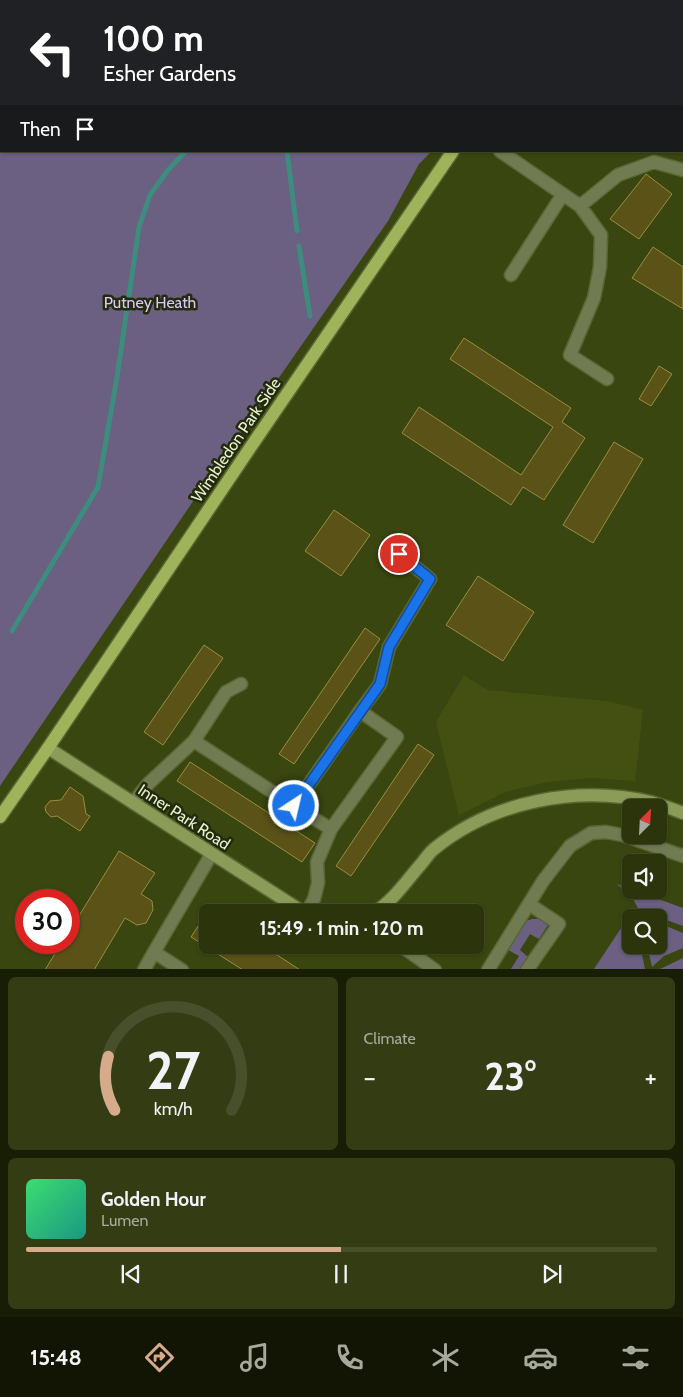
<!DOCTYPE html>
<html lang="en">
<head>
<meta charset="utf-8">
<style>
	body { margin:0; font-family:Cabin,sans-serif; background:#343c14; color:#f1f3f6; height:100vh; display:flex; flex-direction:column; font-size:19px; white-space:nowrap }
	* { box-sizing:border-box; margin:0 }
	p { font-size:16px; color:#a6aa9d }
	.icon { flex:none; width:28px; height:28px; fill:none; stroke:currentColor; stroke-width:2; stroke-linecap:round; stroke-linejoin:round }
	.map { position:relative; height:969px; overflow:hidden }
	.panel { display:flex; flex-direction:column; gap:8px; padding:8px; background:#181d06; flex:1 }
	.panel>* { flex:none }
	.banner { position:absolute; left:0px; top:0px; width:684px; height:152px; box-shadow:0 1px 4px #0004,0 0 0 1px #484f2c; background:#202124; color:#fff; overflow:hidden }
	.needle { width:32px; rotate:24deg }
	.buttons { position:absolute; left:622px; top:799px; display:grid; gap:10px }
	.buttons a { display:grid; place-items:center; width:45px; height:45px; border-radius:8px; background:#2c340b; box-shadow:0 1px 4px #0004,0 0 0 1px #484f2c; font-size:25px }
	.speed { position:absolute; left:15px; top:889px; display:flex; gap:10px; font-size:25px; font-weight:700; text-align:center }
	.speed>* { display:grid; place-content:center; width:65px; height:65px; border-radius:50%; background:#2c340b; box-shadow:0 1px 4px #0004,0 0 0 1px #484f2c; line-height:1 }
	.speed .limit { border:8px solid #d22; background:#fff; color:#111 }
	.pin { position:absolute; display:grid; place-items:center; width:42px; height:42px; color:#fff; margin:-21px; border:2px solid #fff; border-radius:50%; box-shadow:0 1px 5px #0007 }
	.me { position:absolute; width:55px; margin:-28px; rotate:35deg; stroke-linejoin:round; filter:drop-shadow(0 0 4px #0008) }
	.turn { display:flex; align-items:center; gap:18px; height:105px; padding:0 20px; font-size:22px }
	.turn .icon { width:65px; height:65px; stroke-width:2.5 }
	.turn b { display:block; font-size:35px; line-height:42px }
	.then { display:flex; align-items:center; height:48px; padding:0 20px; background:#0003; gap:10px; font-size:19px }
	.big { font-size:38px; font-weight:700; line-height:1.1 }
	.panel .tile { flex:1; display:flex; flex-direction:column; justify-content:center; gap:8px; min-width:0; padding:0 18px; border-radius:8px; background:#343c14 }
	.panel .dial { align-items:center; gap:0 }
	.dial svg { height:130px; overflow:visible; fill:none; stroke:#484f2c; stroke-width:7; stroke-linecap:round; text-anchor:middle }
	.dial text { fill:#f1f3f6; stroke:none }
	.song { display:flex; align-items:center; gap:15px }
	.cover { width:60px; height:60px; border-radius:8px; background:linear-gradient(135deg,hsl(140 70% 55%),hsl(170 70% 35%)) }
	.played { height:5px; border-radius:2px; background:linear-gradient(90deg,#d6ab8b 50%,#484f2c 50%) }
	.keys { display:flex; justify-content:space-around; direction:ltr }
	.heat { display:flex; justify-content:space-between; align-items:center; font-size:28px; direction:ltr }
	.panel .tiles { flex:1; display:grid; gap:8px; grid-template-columns:1fr 1fr }
	.tile:last-child { grid-column:span 2 }
	.trip { position:absolute; left:199px; top:904px; width:285px; height:50px; border-radius:8px; background:#2c340b; box-shadow:0 1px 4px #0004,0 0 0 1px #484f2c; font-weight:700; line-height:50px; text-align:center }
	.menu { display:flex; height:80px; justify-content:space-around; align-items:center; background:#121504; color:#a6aa9d }
	.menu .icon { width:35px; height:35px }
	.menu .selected { color:#d6ab8b }
	.menu b { font-size:22px; color:#f1f3f6 }
	.map>svg:first-child { display:block }
	.built { fill:#435012 }
	.green { fill:#6b5f82 }
	.lines { fill:none; stroke-linecap:round; stroke-linejoin:round }
	.stream { stroke:#3d8c7e; stroke-width:5 }
	.building { fill:#5b5217; stroke:#988d42 }
	.street-casing { stroke:#596532; stroke-width:15 }
	.secondary-casing { stroke:#596532; stroke-width:15 }
	.primary-casing { stroke:#596532; stroke-width:15 }
	.street { stroke:#707b51; stroke-width:12 }
	.secondary { stroke:#8a9c57; stroke-width:12 }
	.primary { stroke:#9fb45a; stroke-width:12 }
	.route-casing { stroke:#114b97; stroke-width:12 }
	.route { stroke:#1a73e8; stroke-width:9 }
	.labels { text-anchor:middle; dominant-baseline:central; stroke-width:5; stroke-linejoin:round; paint-order:stroke }
	.park-label { font-size:16px; fill:#d9c9f8; stroke:#232a0d }
	.street-label { font-size:16px; fill:#e8f2cf; stroke:#232a0d }
</style>
</head>
<body>
<div class="map">
<svg width="683" height="970" viewBox="0 0 683 970">
	<rect width="100%" height="100%" fill="#3a460f"/>
	<path class="built" d="M 464,675 L 487,690 L 607,701 L 643,710 L 635,781 L 591,778 L 547,782 L 505,792 L 459,815 L 436,722 Z"/>
	<path class="green" d="M 0,0 L 540,0 L 1,1 L 1,151 L 432,151 L 419,164 L 388,221 L 200,491 L 0,786 Z
		M 617,884 L 683,908 L 683,926 L 639,910 L 633,899 Z
		M 631,913 L 632,917 L 631,945 L 640,945 L 645,969 L 594,969 Z
		M 532,919 L 543,919 L 548,925 L 539,939 L 530,934 L 520,950 L 528,957 L 520,969 L 511,969 L 519,956 L 508,950 L 526,921 Z
		M 659,923 L 683,933 L 683,948 L 664,956 L 652,967 L 647,945 L 659,945 Z
		M 683,958 L 683,969 L 660,969 Z"/>
	<g class="lines">
		<path class="stream" d="M 296,1 L 296,0
			M 287,151 L 297,231
			M 299,246 L 310,316
			M 12,631 L 98,487 L 117,377 L 139,227 L 150,195 L 168,170 L 186,151"/>
	</g>
	<path class="building" d="M 646,174 L 672,194 L 639,239 L 610,219 Z
		M 653,247 L 683,267 L 683,309 L 632,278 Z
		M 464,338 L 571,408 L 562,422 L 585,438 L 544,500 L 523,487 L 511,505 L 402,433 L 419,407 L 521,475 L 553,427 L 450,359 Z
		M 659,366 L 672,374 L 651,406 L 639,399 Z
		M 614,442 L 643,459 L 593,543 L 563,525 Z
		M 334,510 L 370,535 L 341,576 L 305,551 Z
		M 478,576 L 534,612 L 503,661 L 446,625 Z
		M 365,628 L 380,639 L 294,764 L 279,754 Z
		M 204,645 L 223,658 L 163,745 L 144,732 Z
		M 418,744 L 434,755 L 351,876 L 336,866 Z
		M 190,762 L 315,843 L 302,862 L 177,781 Z
		M 70,787 L 83,796 L 86,814 L 90,816 L 80,831 L 57,816 L 51,817 L 46,812 L 45,807 L 50,801 L 61,800 Z
		M 119,851 L 155,873 L 141,894 L 152,901 L 153,910 L 146,923 L 137,925 L 125,918 L 94,970 L 45,970 L 62,942 L 69,942 L 69,932 Z
		M 208,911 L 208,945 L 262,945 L 300,970 L 243,970 L 191,937 Z"/>
	<g class="lines">
		<defs>
			<path id="street" d="M 500,151 L 580,206 L 601,235 L 600,267 L 594,298 L 570,355 L 607,379
				M 580,206 L 618,175 L 654,162 L 683,170
				M 511,275 L 563,194
				M 360,711 L 294,806 L 331,829 L 397,737 L 360,711 L 380,684 L 389,647 L 430,579 L 399,554
				M 194,741 L 294,806
				M 133,803 L 148,784 L 194,741 L 226,692 L 241,684
				M 307,912 L 314,899 L 318,883 L 317,862 L 331,829
				M 400,945 L 435,970
				M 154,952 L 211,855
				M 144,970 L 154,952 L 182,970
				M 488,970 L 543,881 L 570,846 L 591,833 L 606,832 L 622,835 L 683,856
				M 527,970 L 559,924 L 529,904"/>
			<path id="secondary" d="M 48,748 L 303,912
				M 375,912 C 394,900 407,880 422,863 C 426,858 430,852 434,849 C 493,801 577,785 651,802 C 662,805 672,809 683,813"/>
			<path id="primary" d="M 555,1 L 556,0
				M 0,817 L 48,748 L 250,448 L 453,151"/>
		</defs>
		<use href="#street" class="street-casing"/>
		<use href="#secondary" class="secondary-casing"/>
		<use href="#primary" class="primary-casing"/>
		<use href="#street" class="street"/>
		<use href="#secondary" class="secondary"/>
		<use href="#primary" class="primary"/>
	</g>
	<g class="lines">
		<defs>
			<path id="route" d="M 294,806 L 380,684 L 389,647 L 430,579 L 399,554"/>
		</defs>
		<use href="#route" class="route-casing"/>
		<use href="#route" class="route"/>
	</g>
	<g class="labels">
		<g class="park-label">
			<text x="150" y="302">Putney Heath</text>
		</g>
		<g class="street-label">
			<text transform="translate(236 440) rotate(-56)">Wimbledon Park Side</text>
			<text transform="translate(184 817) rotate(33)">Inner Park Road</text>
		</g>
	</g>
</svg>
<div class="buttons">
<a><svg class="needle" viewBox="-14 -14 28 28"><path d="M0-13l5 13h-10z" fill="#e53935"/><path d="M0 13l5-13h-10z" fill="#a6aa9d"/></svg></a>
<a><svg class="icon" aria-label="sound" viewBox="0 0 24 24"><path d="M4 9h4l5-4v14l-5-4H4zM17 9q2 3 0 6"/></svg></a>
<a><svg class="icon" aria-label="search" viewBox="0 0 24 24"><circle cx="10" cy="10" r="6"/><path d="M15 15l6 6"/></svg></a>
</div>
<div class="speed"><div class="limit">30</div></div>
<div class="pin" style="left:399px;top:554px;background:#d93025"><svg class="icon" aria-label="arrive" viewBox="0 0 24 24"><path d="M6 21V4h12l-3 4 3 4H6"/></svg></div>
<svg class="me" style="left:294px;top:806px" viewBox="-20 -20 40 40"><circle r="17" fill="#1a73e8" stroke="#fff" stroke-width="3"/><path d="M0-11L8 9 0 5-8 9z" fill="#fff"/></svg>
<div class="trip">15:49 · 1 min · 120 m</div>
<div class="banner">
<div class="turn"><svg class="icon" aria-label="left" viewBox="0 0 24 24"><path d="M17 20v-9H6M10 6l-5 5 5 5"/></svg><div><b>100 m</b>Esher Gardens</div></div>
<div class="then">Then<svg class="icon" aria-label="arrive" viewBox="0 0 24 24"><path d="M6 21V4h12l-3 4 3 4H6"/></svg></div>
</div>
</div>
<section class="panel">
<div class="tiles">
<div class="tile dial"><svg viewBox="0 0 100 80">
<path d="M14 69A42 42 0 1 1 86 69"/>
<path d="M14 69A42 42 0 0 1 10 36" stroke="#d6ab8b"/>
<text x="50" y="56" font-size="32" font-weight="700">27</text>
<text x="50" y="72" font-size="11">km/h</text>
</svg></div>
<div class="tile"><p>Climate</p>
<div class="heat"><a>−</a><b class="big">23°</b><a>+</a></div>
</div>
<div class="tile">
<div class="song"><i class="cover"></i><div><b>Golden Hour</b><p>Lumen</p></div></div>
<div class="played"></div>
<div class="keys"><svg class="icon" aria-label="previous" viewBox="0 0 24 24"><path d="M18 5L8 12l10 7zM5 5v14"/></svg><svg class="icon" aria-label="pause" viewBox="0 0 24 24"><path d="M8 5v14M16 5v14"/></svg><svg class="icon" aria-label="next" viewBox="0 0 24 24"><path d="M6 5l10 7-10 7zM19 5v14"/></svg></div>
</div>
</div>
</section>
<nav class="menu">
<b>15:48</b>
<svg class="icon selected" aria-label="directions" viewBox="0 0 24 24"><path d="M12 3l9 9-9 9-9-9zM9 14v-3h6M13 9l2 2-2 2"/></svg>
<svg class="icon" aria-label="music" viewBox="0 0 24 24"><path d="M9 18V5l10-2v13"/><circle cx="6" cy="18" r="3"/><circle cx="16" cy="16" r="3"/></svg>
<svg class="icon" aria-label="phone" viewBox="0 0 24 24"><path d="M5 4h4l2 5-3 2q2 4 5 5l2-3 5 2v4C11 20 4 13 5 4z"/></svg>
<svg class="icon" aria-label="climate" viewBox="0 0 24 24"><path d="M12 3v18M4 7l16 10M4 17L20 7"/></svg>
<svg class="icon" aria-label="car" viewBox="0 0 24 24"><path d="M5 17H2v-5l4-1 3-4h7l3 4 3 1v5h-3M9 17h6M6 11h13"/><circle cx="7" cy="17" r="2"/><circle cx="17" cy="17" r="2"/></svg>
<svg class="icon" aria-label="filters" viewBox="0 0 24 24"><path d="M4 7h16M4 17h16"/><circle cx="9" cy="7" r="2"/><circle cx="15" cy="17" r="2"/></svg>
</nav>
</body>
</html>
